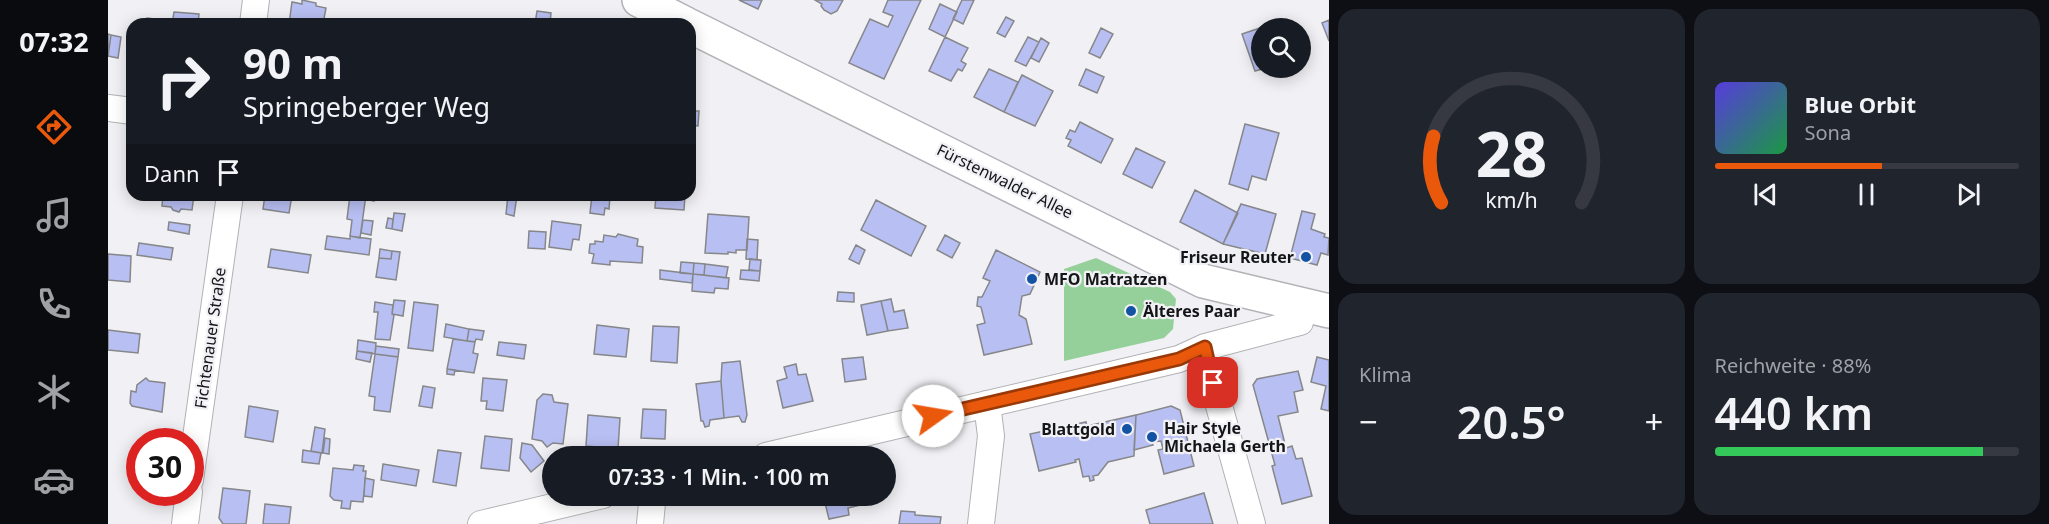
<!DOCTYPE html>
<html lang="de">
<head>
<meta charset="utf-8">
<style>
	body { margin:0; font-family:"Noto Sans",sans-serif; background:#20242c; color:#f1f3f6; height:100vh; display:flex; flex-direction:column; font-size:22px; white-space:nowrap }
	* { box-sizing:border-box; margin:0 }
	p { font-size:20px; color:#9ea1a6 }
	.icon { flex:none; width:33px; height:33px; fill:none; stroke:currentColor; stroke-width:2; stroke-linecap:round; stroke-linejoin:round }
	.map { position:relative; flex:1; overflow:hidden }
	.panel { display:flex; flex-direction:column; gap:9px; padding:9px; background:#0d0f14; width:720px }
	.panel>* { flex:none }
	.hud { position:absolute; left:18px; top:18px; width:570px; height:183px; border-radius:18px; box-shadow:0 3px 15px #0003; background:#171b24; color:#f1f3f6; overflow:hidden }
	.controls { position:absolute; left:1143px; top:18px; display:grid; gap:12px }
	.controls a { display:grid; place-items:center; width:60px; height:60px; border-radius:50%; background:#171b24; box-shadow:0 3px 15px #0003; font-size:30px }
	.speed { position:absolute; left:18px; top:428px; display:flex; gap:12px; font-size:30px; font-weight:700; text-align:center }
	.speed>* { display:grid; place-content:center; width:78px; height:78px; border-radius:50%; background:#171b24; box-shadow:0 3px 15px #0003; line-height:1 }
	.speed .limit { border:9px solid #d22; background:#fff; color:#111 }
	.pin { position:absolute; display:grid; place-items:center; width:51px; height:51px; color:#fff; margin:-26px; border-radius:12px; box-shadow:0 3px 9px #0006 }
	.me { position:absolute; width:66px; margin:-33px; rotate:77deg; stroke-linejoin:round; filter:drop-shadow(0 0 4px #0008) }
	.turn { display:flex; align-items:center; gap:21px; height:126px; padding:0 18px; font-size:27px }
	.turn .icon { width:78px; height:78px; stroke-width:2.5 }
	.turn b { display:block; font-size:42px; line-height:51px }
	.then { display:flex; align-items:center; height:57px; padding:0 18px; background:#0003; gap:12px; font-size:22px }
	.big { font-size:45px; font-weight:600; line-height:1.1 }
	.panel .widget { flex:1; display:flex; flex-direction:column; justify-content:center; gap:9px; min-width:0; padding:0 21px; border-radius:18px; background:#20242c }
	.panel .dial { align-items:center; gap:0 }
	.dial svg { height:156px; overflow:visible; fill:none; stroke:#363941; stroke-width:7; stroke-linecap:round; text-anchor:middle }
	.dial text { fill:#f1f3f6; stroke:none }
	.song { display:flex; align-items:center; gap:18px }
	.cover { width:72px; height:72px; border-radius:9px; background:linear-gradient(135deg,hsl(250 70% 55%),hsl(140 70% 35%)) }
	.played { height:6px; border-radius:3px; background:linear-gradient(90deg,#ea580c 55%,#363941 55%) }
	.keys { display:flex; justify-content:space-around; direction:ltr }
	.heat { display:flex; justify-content:space-between; align-items:center; font-size:33px; direction:ltr }
	.charge { height:9px; border-radius:4px; background:linear-gradient(90deg,#34c759 88%,#363941 0) }
	.panel .tiles { flex:1; display:grid; gap:9px; grid-template-columns:repeat(2,1fr) }
	.trip { position:absolute; left:434px; top:446px; width:354px; height:60px; border-radius:30px; background:#171b24; box-shadow:0 3px 15px #0003; font-weight:600; line-height:60px; text-align:center }
	main { display:flex; flex:1; min-height:0 }
	.tabs { display:flex; flex-direction:column; width:108px; justify-content:space-around; align-items:center; background:#090b0e; color:#9ea1a6 }
	.tabs .icon { width:42px; height:42px }
	.tabs .on { color:#ea580c }
	.tabs b { font-size:27px; color:#f1f3f6 }
	.map>svg:first-child { display:block }
	.green { fill:#95d09a }
	.building { fill:#b8bff2; stroke:#86878a; stroke-width:1.5 }
	.lines { fill:none; stroke-linecap:round; stroke-linejoin:round }
	.minor-casing { stroke:#b1b2b5; stroke-width:28 }
	.major-casing { stroke:#b1b2b5; stroke-width:36 }
	.minor { stroke:#fff; stroke-width:26 }
	.major { stroke:#fff; stroke-width:33 }
	.route-casing { stroke:#983908; stroke-width:15 }
	.route { stroke:#ea580c; stroke-width:10 }
	.poi-dot { fill:#1253a3; stroke:#f1f1f5; stroke-width:2 }
	.labels { text-anchor:middle; dominant-baseline:central; stroke-width:4.5; stroke-linejoin:round; paint-order:stroke }
	.street-label { font-size:16px; fill:#141516; stroke:#f1f1f5 }
	.poi-label { font-size:16px; font-weight:bold; fill:#141516; stroke:#f1f1f5; text-anchor:start }
</style>
</head>
<body>
<main>
<nav class="tabs">
<b>07:32</b>
<svg class="icon on" aria-label="directions" viewBox="0 0 24 24"><path d="M12 3l9 9-9 9-9-9zM9 14v-3h6M13 9l2 2-2 2"/></svg>
<svg class="icon" aria-label="music" viewBox="0 0 24 24"><path d="M9 18V5l10-2v13"/><circle cx="6" cy="18" r="3"/><circle cx="16" cy="16" r="3"/></svg>
<svg class="icon" aria-label="phone" viewBox="0 0 24 24"><path d="M5 4h4l2 5-3 2q2 4 5 5l2-3 5 2v4C11 20 4 13 5 4z"/></svg>
<svg class="icon" aria-label="climate" viewBox="0 0 24 24"><path d="M12 3v18M4 7l16 10M4 17L20 7"/></svg>
<svg class="icon" aria-label="car" viewBox="0 0 24 24"><path d="M5 17H2v-5l4-1 3-4h7l3 4 3 1v5h-3M9 17h6M6 11h13"/><circle cx="7" cy="17" r="2"/><circle cx="17" cy="17" r="2"/></svg>
</nav>
<div class="map">
<svg width="1221" height="524" viewBox="0 0 1221 524">
	<rect width="100%" height="100%" fill="#f1f1f5"/>
	<path class="green" d="M 988,258 L 1062,292 L 1068,299 L 1065,329 L 1056,338 L 956,361 L 956,269 Z"/>
	<path class="building" d="M 194,0 L 208,3 L 208,6 L 218,8 L 215,24 L 181,24 L 184,2 L 194,4 Z
		M 631,0 L 654,0 L 650,9 Z
		M 707,0 L 735,0 L 729,11 L 723,14 L 716,10 L 713,6 L 714,4 Z
		M 780,0 L 813,0 L 776,79 L 741,63 L 762,19 L 780,27 L 785,16 L 775,12 Z
		M 854,0 L 866,0 L 855,24 L 845,19 Z
		M 832,4 L 849,12 L 837,37 L 821,29 Z
		M 429,11 L 443,13 L 442,24 L 427,24 Z
		M 66,12 L 91,14 L 90,24 L 64,24 Z
		M 898,17 L 906,21 L 897,37 L 889,33 Z
		M 39,18 L 60,21 L 60,24 L 38,24 Z
		M 1221,20 L 1221,41 L 1214,23 Z
		M 1161,25 L 1163,28 L 1154,28 L 1154,68 L 1158,68 L 1147,71 L 1134,34 Z
		M 993,28 L 1005,34 L 992,58 L 981,53 Z
		M 0,34 L 3,35 L 0,57 Z
		M 3,35 L 13,37 L 10,58 L 0,56 Z
		M 837,37 L 860,48 L 853,61 L 858,64 L 854,71 L 850,69 L 843,81 L 821,71 Z
		M 920,37 L 931,42 L 918,66 L 907,61 Z
		M 933,38 L 941,43 L 931,62 L 923,58 Z
		M 881,69 L 910,82 L 896,112 L 866,97 Z
		M 978,69 L 996,77 L 989,93 L 971,85 Z
		M 914,75 L 945,91 L 927,126 L 896,112 Z
		M 582,111 L 591,111 L 590,126 L 582,125 Z
		M 972,122 L 1005,139 L 993,163 L 960,146 L 963,140 L 958,138 L 962,130 L 967,132 Z
		M 1137,124 L 1171,133 L 1158,180 L 1144,176 L 1140,190 L 1121,184 Z
		M 1028,148 L 1057,162 L 1044,188 L 1015,174 Z
		M 1087,190 L 1130,213 L 1115,244 L 1072,222 Z
		M 55,195 L 86,195 L 84,210 L 73,209 L 71,212 L 65,210 L 63,207 L 54,206 Z
		M 157,195 L 184,195 L 181,213 L 155,209 Z
		M 242,195 L 258,195 L 252,238 L 242,236 L 244,220 L 239,219 Z
		M 258,195 L 267,195 L 266,201 L 257,199 Z
		M 316,195 L 346,195 L 345,199 Z
		M 400,195 L 409,195 L 406,216 L 398,214 Z
		M 484,195 L 502,196 L 501,209 L 497,208 L 496,215 L 482,213 Z
		M 548,195 L 577,195 L 576,210 L 547,208 Z
		M 768,200 L 818,226 L 803,256 L 753,230 Z
		M 1133,204 L 1168,214 L 1157,254 L 1115,244 Z
		M 1194,211 L 1207,214 L 1203,229 L 1217,234 L 1216,237 L 1221,238 L 1220,255 L 1213,253 L 1209,265 L 1182,258 Z
		M 286,213 L 297,214 L 294,231 L 284,229 Z
		M 600,214 L 641,217 L 639,250 L 628,250 L 628,253 L 620,252 L 620,254 L 597,253 Z
		M 280,218 L 285,219 L 284,229 L 278,228 Z
		M 255,220 L 265,221 L 263,235 L 253,233 Z
		M 444,221 L 473,225 L 471,240 L 465,239 L 463,250 L 441,247 Z
		M 61,222 L 82,225 L 81,234 L 60,230 Z
		M 421,231 L 438,232 L 437,249 L 420,248 Z
		M 510,234 L 530,239 L 529,246 L 535,247 L 534,263 L 502,261 L 502,265 L 484,263 L 486,254 L 481,253 L 482,244 L 487,244 L 487,241 L 495,242 L 496,235 L 508,237 Z
		M 837,235 L 852,243 L 844,258 L 829,250 Z
		M 219,236 L 242,239 L 242,236 L 263,239 L 261,255 L 217,249 Z
		M 639,239 L 650,240 L 649,260 L 638,259 Z
		M 31,243 L 65,248 L 63,260 L 29,255 Z
		M 748,245 L 757,250 L 751,264 L 741,259 Z
		M 163,249 L 203,255 L 200,273 L 160,267 Z
		M 272,249 L 284,251 L 283,259 L 271,258 Z
		M 888,250 L 932,272 L 922,294 L 914,296 L 911,315 L 918,319 L 924,344 L 876,355 L 869,325 L 877,323 L 873,307 L 869,306 L 870,297 L 874,297 L 882,281 L 875,278 Z
		M 284,251 L 292,252 L 288,280 L 268,277 L 271,258 L 283,259 Z
		M 0,254 L 23,256 L 22,282 L 0,280 Z
		M 642,259 L 653,260 L 652,271 L 641,270 Z
		M 573,262 L 586,263 L 585,274 L 572,273 Z
		M 586,263 L 597,264 L 596,275 L 585,274 Z
		M 597,264 L 620,267 L 618,278 L 596,275 Z
		M 552,270 L 585,274 L 584,283 L 552,279 Z
		M 633,270 L 652,271 L 651,281 L 632,279 Z
		M 585,274 L 621,278 L 620,289 L 607,288 L 606,293 L 584,291 Z
		M 730,292 L 746,293 L 746,302 L 729,301 Z
		M 783,299 L 786,312 L 796,310 L 800,328 L 780,331 L 773,301 Z
		M 286,300 L 297,301 L 295,316 L 284,314 Z
		M 773,301 L 780,331 L 759,335 L 753,305 Z
		M 267,302 L 285,305 L 284,314 L 286,315 L 282,340 L 267,339 L 270,312 L 266,312 Z
		M 306,302 L 330,305 L 325,351 L 300,348 Z
		M 338,324 L 361,329 L 359,341 L 336,337 Z
		M 489,325 L 521,329 L 518,357 L 486,354 Z
		M 545,326 L 571,327 L 569,363 L 543,361 Z
		M 361,329 L 376,331 L 374,340 L 368,339 L 367,342 L 359,341 Z
		M 0,330 L 32,334 L 30,353 L 0,350 Z
		M 345,339 L 367,342 L 365,353 L 370,354 L 366,373 L 339,369 Z
		M 250,340 L 268,343 L 267,354 L 249,351 Z
		M 391,342 L 418,345 L 416,359 L 389,355 Z
		M 268,346 L 291,349 L 290,357 L 267,354 Z
		M 249,351 L 264,353 L 262,362 L 248,359 Z
		M 267,354 L 290,357 L 282,412 L 266,410 L 267,397 L 261,396 Z
		M 755,357 L 758,379 L 737,382 L 734,359 Z
		M 1209,357 L 1221,360 L 1221,411 L 1213,409 L 1218,386 L 1203,382 Z
		M 632,361 L 639,415 L 637,422 L 634,422 L 631,416 L 616,418 L 613,381 L 614,363 Z
		M 688,364 L 690,375 L 698,374 L 705,401 L 675,408 L 669,381 L 679,378 L 676,367 Z
		M 339,369 L 347,370 L 346,375 L 339,374 Z
		M 1190,371 L 1195,390 L 1186,392 L 1190,412 L 1170,416 L 1178,448 L 1184,446 L 1188,459 L 1194,458 L 1204,496 L 1174,504 L 1164,466 L 1167,465 L 1145,385 L 1149,379 Z
		M 38,378 L 41,381 L 57,383 L 54,412 L 24,406 L 22,403 L 23,391 L 28,392 L 29,385 Z
		M 375,378 L 399,380 L 395,411 L 378,409 L 379,401 L 373,401 Z
		M 613,381 L 616,418 L 602,420 L 601,426 L 597,427 L 595,421 L 593,421 L 588,384 Z
		M 315,386 L 327,388 L 324,408 L 311,406 Z
		M 435,394 L 444,395 L 446,402 L 460,404 L 455,444 L 445,443 L 439,447 L 434,441 L 424,439 L 429,400 Z
		M 141,406 L 170,411 L 165,442 L 137,437 Z
		M 1063,406 L 1072,410 L 1086,466 L 1056,474 L 1050,450 L 1055,449 L 1053,441 L 1044,442 L 1045,445 L 1026,450 L 1028,415 Z
		M 535,409 L 558,410 L 557,439 L 533,438 Z
		M 480,415 L 512,418 L 510,449 L 478,446 Z
		M 1028,415 L 1026,456 L 1000,462 L 990,475 L 985,476 L 986,480 L 982,481 L 981,476 L 975,477 L 971,459 L 967,460 L 968,462 L 931,471 L 922,434 L 978,422 L 979,426 Z
		M 207,427 L 217,429 L 214,453 L 203,451 Z
		M 377,436 L 404,439 L 401,471 L 373,468 Z
		M 217,438 L 222,439 L 221,454 L 215,453 Z
		M 414,443 L 424,445 L 436,461 L 423,472 L 412,458 Z
		M 195,450 L 213,453 L 211,464 L 194,462 Z
		M 330,450 L 353,453 L 348,486 L 325,482 Z
		M 275,464 L 311,470 L 308,486 L 273,480 Z
		M 246,465 L 256,466 L 255,471 L 258,471 L 255,502 L 243,501 L 242,509 L 233,508 L 234,501 L 226,500 L 222,496 L 225,468 L 245,470 Z
		M 257,478 L 266,480 L 264,497 L 256,496 Z
		M 115,488 L 142,491 L 138,524 L 115,524 L 111,518 Z
		M 1096,493 L 1105,524 L 1042,524 L 1038,510 Z
		M 715,495 L 755,495 L 757,504 L 740,508 L 741,515 L 721,519 Z
		M 157,504 L 183,507 L 181,524 L 155,524 Z
		M 793,511 L 807,512 L 807,515 L 833,517 L 832,524 L 791,524 Z"/>
	<g class="lines">
		<defs>
			<path id="minor" d="M 145,24 L 148,0
				M 0,108 L 24,111
				M 1097,347 L 1101,370 L 1144,524
				M 658,456 L 1071,359 L 1097,347 L 1192,322 L 1195,306
				M 82,480 L 122,195
				M 542,495 L 544,503 L 542,524
				M 77,524 L 81,492
				M 373,524 L 495,495
				M 873,524 L 883,436 L 879,404"/>
			<path id="major" d="M 531,0 L 578,24
				M 582,26 L 1095,281 L 1221,311"/>
		</defs>
		<use href="#minor" class="minor-casing"/>
		<use href="#major" class="major-casing"/>
		<use href="#minor" class="minor"/>
		<use href="#major" class="major"/>
	</g>
	<g class="lines">
		<defs>
			<path id="route" d="M 825,416 L 1071,359 L 1097,347 L 1105,383"/>
		</defs>
		<use href="#route" class="route-casing"/>
		<use href="#route" class="route"/>
	</g>
	<g class="poi-dot">
		<circle cx="1198" cy="257" r="6"/>
		<circle cx="924" cy="279" r="6"/>
		<circle cx="1023" cy="311" r="6"/>
		<circle cx="1019" cy="429" r="6"/>
		<circle cx="1044" cy="437" r="6"/>
	</g>
	<g class="labels">
		<g class="street-label">
			<text transform="translate(897 181) rotate(26)">Fürstenwalder Allee</text>
			<text transform="translate(102 338) rotate(-82)">Fichtenauer Straße</text>
		</g>
		<g class="poi-label">
			<text x="1186" y="257" text-anchor="end">Friseur Reuter</text>
			<text x="936" y="279">MFO Matratzen</text>
			<text x="1035" y="311">Älteres Paar</text>
			<text x="1056" y="428">Hair Style<tspan x="1056" dy="18">Michaela Gerth</tspan></text>
			<text x="1007" y="429" text-anchor="end">Blattgold</text>
		</g>
	</g>
</svg>
<div class="controls">
<a><svg class="icon" aria-label="search" viewBox="0 0 24 24"><circle cx="10" cy="10" r="6"/><path d="M15 15l6 6"/></svg></a>
</div>
<div class="speed"><div class="limit">30</div></div>
<div class="pin" style="left:1105px;top:383px;background:#d93025"><svg class="icon" aria-label="arrive" viewBox="0 0 24 24"><path d="M6 21V4h12l-3 4 3 4H6"/></svg></div>
<svg class="me" style="left:825px;top:416px" viewBox="-20 -20 40 40"><circle r="19" fill="#fff"/><path d="M0-13L10 11 0 6-10 11z" fill="#ea580c"/></svg>
<div class="trip">07:33 · 1 Min. · 100 m</div>
<div class="hud">
<div class="turn"><svg class="icon" aria-label="right" viewBox="0 0 24 24"><path d="M7 20v-9h11M14 6l5 5-5 5"/></svg><div><b>90 m</b>Springeberger Weg</div></div>
<div class="then">Dann<svg class="icon" aria-label="arrive" viewBox="0 0 24 24"><path d="M6 21V4h12l-3 4 3 4H6"/></svg></div>
</div>
</div>
<section class="panel">
<div class="tiles">
<div class="widget dial"><svg viewBox="0 0 100 80">
<path d="M14 69A42 42 0 1 1 86 69"/>
<path d="M14 69A42 42 0 0 1 10 35" stroke="#ea580c"/>
<text x="50" y="56" font-size="32" font-weight="700">28</text>
<text x="50" y="72" font-size="11">km/h</text>
</svg></div>
<div class="widget">
<div class="song"><i class="cover"></i><div><b>Blue Orbit</b><p>Sona</p></div></div>
<div class="played"></div>
<div class="keys"><svg class="icon" aria-label="previous" viewBox="0 0 24 24"><path d="M18 5L8 12l10 7zM5 5v14"/></svg><svg class="icon" aria-label="pause" viewBox="0 0 24 24"><path d="M8 5v14M16 5v14"/></svg><svg class="icon" aria-label="next" viewBox="0 0 24 24"><path d="M6 5l10 7-10 7zM19 5v14"/></svg></div>
</div>
<div class="widget"><p>Klima</p>
<div class="heat"><a>−</a><b class="big">20.5°</b><a>+</a></div>
</div>
<div class="widget"><p>Reichweite · 88%</p><b class="big">440 km</b><div class="charge"></div></div>
</div>
</section>
</main>
</body>
</html>
